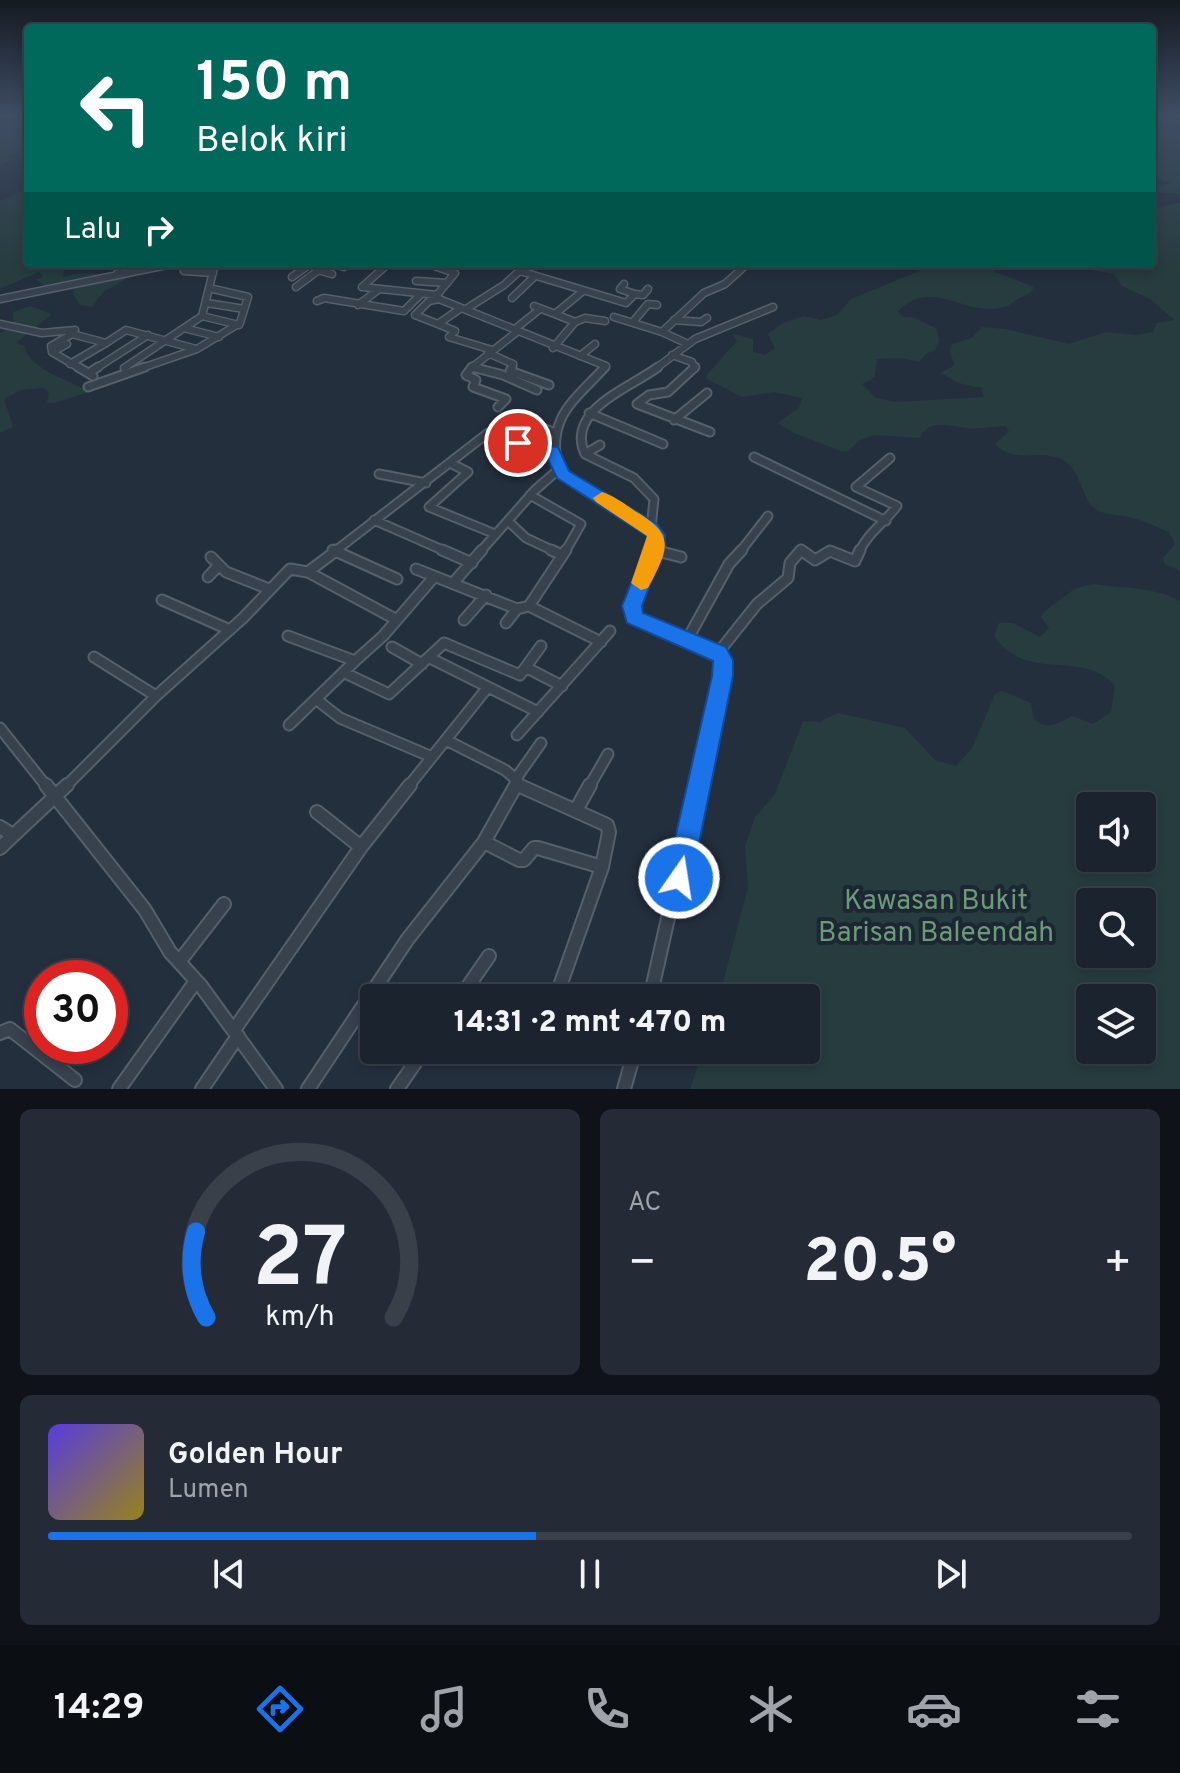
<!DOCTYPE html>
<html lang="id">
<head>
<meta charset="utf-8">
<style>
	body { margin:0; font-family:Overpass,sans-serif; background:#242b36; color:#f1f3f6; height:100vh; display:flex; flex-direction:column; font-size:30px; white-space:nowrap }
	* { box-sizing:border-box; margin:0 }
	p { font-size:26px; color:#a0a4aa }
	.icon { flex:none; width:44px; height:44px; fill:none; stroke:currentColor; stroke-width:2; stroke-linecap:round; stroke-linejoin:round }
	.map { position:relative; height:1089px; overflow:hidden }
	.drawer { display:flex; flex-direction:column; gap:20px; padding:20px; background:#0f1319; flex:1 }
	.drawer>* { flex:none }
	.guide { position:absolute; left:24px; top:24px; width:1132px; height:244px; border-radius:8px; box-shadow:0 4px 12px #0003,0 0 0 2px #39404a; background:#00695c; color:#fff; overflow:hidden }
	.fabs { position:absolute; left:1076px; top:792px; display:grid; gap:16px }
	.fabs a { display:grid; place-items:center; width:80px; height:80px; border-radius:8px; background:#1b232e; box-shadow:0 4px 12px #0003,0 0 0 2px #39404a; font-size:40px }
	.speed { position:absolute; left:24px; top:960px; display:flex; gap:16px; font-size:40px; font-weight:700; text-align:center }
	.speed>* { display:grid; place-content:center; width:104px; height:104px; border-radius:50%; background:#1b232e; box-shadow:0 4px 12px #0003,0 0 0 2px #39404a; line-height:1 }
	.speed .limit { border:12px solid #d22; background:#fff; color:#111 }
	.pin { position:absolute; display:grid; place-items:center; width:68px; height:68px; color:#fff; margin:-34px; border:4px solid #fff; border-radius:50%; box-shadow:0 2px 8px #0007 }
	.me { position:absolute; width:88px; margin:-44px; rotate:13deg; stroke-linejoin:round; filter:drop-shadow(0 0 6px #0008) }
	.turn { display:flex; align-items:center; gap:28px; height:168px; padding:0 40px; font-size:36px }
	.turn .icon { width:104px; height:104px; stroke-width:2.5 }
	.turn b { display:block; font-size:56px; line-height:68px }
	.then { display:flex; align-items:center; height:76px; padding:0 40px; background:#0003; gap:16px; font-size:30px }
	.big { font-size:60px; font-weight:800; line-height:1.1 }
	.drawer .widget { flex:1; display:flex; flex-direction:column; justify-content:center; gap:12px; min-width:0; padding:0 28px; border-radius:12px; background:#242b36 }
	.drawer .dial { align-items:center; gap:0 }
	.dial svg { height:208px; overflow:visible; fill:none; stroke:#39404a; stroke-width:7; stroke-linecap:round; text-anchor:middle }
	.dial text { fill:#f1f3f6; stroke:none }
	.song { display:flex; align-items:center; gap:24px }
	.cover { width:96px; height:96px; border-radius:12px; background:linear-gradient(135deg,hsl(250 70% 55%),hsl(50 70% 35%)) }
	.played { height:8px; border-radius:4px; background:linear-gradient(90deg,#1a73e8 45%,#39404a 45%) }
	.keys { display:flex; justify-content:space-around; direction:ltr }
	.heat { display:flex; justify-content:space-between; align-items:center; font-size:44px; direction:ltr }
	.drawer .tiles { flex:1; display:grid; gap:20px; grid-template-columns:1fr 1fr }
	.widget:last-child { grid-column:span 2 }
	.trip { position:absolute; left:360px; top:984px; width:460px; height:80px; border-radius:8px; background:#1b232e; box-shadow:0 4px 12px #0003,0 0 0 2px #39404a; font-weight:800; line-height:80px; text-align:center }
	.menu { display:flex; height:128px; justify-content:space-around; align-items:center; background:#0b0e12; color:#a0a4aa }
	.menu .icon { width:56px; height:56px }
	.menu .selected { color:#1a73e8 }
	.menu b { font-size:36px; color:#f1f3f6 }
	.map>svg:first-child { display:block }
	.green { fill:#263c3f; fill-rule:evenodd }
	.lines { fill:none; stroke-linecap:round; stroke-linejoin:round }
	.minor-far3-casing { stroke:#565f6c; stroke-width:9 }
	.minor-far2-casing { stroke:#565f6c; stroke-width:11 }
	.minor-far1-casing { stroke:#565f6c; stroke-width:13 }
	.minor-casing { stroke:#565f6c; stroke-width:16 }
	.minor-far3 { stroke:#38414e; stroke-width:6 }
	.minor-far2 { stroke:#38414e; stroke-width:7 }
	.minor-far1 { stroke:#38414e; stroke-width:9 }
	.minor { stroke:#38414e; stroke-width:12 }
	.route { fill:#1a73e8; stroke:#114b97; stroke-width:2 }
	.slow { fill:#f59e0b }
	.labels { text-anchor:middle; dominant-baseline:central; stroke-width:8; stroke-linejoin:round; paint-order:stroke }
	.near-park-label { font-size:28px; fill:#6b9a76; stroke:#1d2633 }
</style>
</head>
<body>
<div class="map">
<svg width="1180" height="1089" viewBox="0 0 1180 1089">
	<rect width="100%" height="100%" fill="#242f3e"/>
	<path class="green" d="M 1152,115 L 1180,115 L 1180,194 L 1152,192 L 1152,187 L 1172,183 L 1152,177 Z
		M 28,120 L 28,148 L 5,156 L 10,160 L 0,165 L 0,125 Z
		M 28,188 L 28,264 L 55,264 L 64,271 L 63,277 C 86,270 105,274 127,279 L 103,292 L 92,307 L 80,305 L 72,293 L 77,286 L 47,287 L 36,280 L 43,276 L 39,272 L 0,289 L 0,201 Z
		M 1180,203 L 1180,571 L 1165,564 L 1163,558 L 1175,544 L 1169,532 C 1157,527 1142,520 1129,517 C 1117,514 1102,516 1093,507 C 1081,496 1079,464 1059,458 C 1036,450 1015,464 995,444 L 1009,431 L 1006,426 C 993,426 978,430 966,428 C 950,426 928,418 920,438 L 874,435 L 860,440 L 848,451 L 841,451 L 794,433 L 777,423 L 799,408 L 802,398 L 774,392 L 742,397 L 707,379 L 707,375 C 718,364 725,352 737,342 L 733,334 L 753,339 L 753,352 L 765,355 L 775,348 L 768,334 L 783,323 L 804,316 L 821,320 L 837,315 L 851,299 L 934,265 L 999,264 L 994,267 L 995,272 L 1034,287 C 1030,295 1027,294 1020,298 C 1014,300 1011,306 1004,307 C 962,318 935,276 898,311 L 903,317 L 915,318 L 937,329 L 939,341 L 935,350 L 926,354 L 919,362 L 901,358 L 877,359 L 875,377 L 862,384 L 876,398 L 896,402 L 984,397 L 981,388 L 958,383 L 941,373 L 955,365 L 949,351 L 952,344 L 972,338 L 982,327 L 1006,329 L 1069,344 L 1106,332 L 1135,335 L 1153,332 L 1157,323 L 1174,320 L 1150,299 L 1122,286 L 1114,274 L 1091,270 L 1085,264 L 1152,264 L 1152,208 Z
		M 30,306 L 52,314 L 16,343 L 24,346 C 32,372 69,379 89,392 L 54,403 L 47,402 L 49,394 L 44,388 L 21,390 L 4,399 L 13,427 L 0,433 L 0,333 L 14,325 L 13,312 Z
		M 1093,584 C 1125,589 1152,586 1180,601 L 1180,1089 L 690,1089 L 703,1050 L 806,1050 L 806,998 L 719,998 L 748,887 L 745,846 L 755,817 L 775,794 L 803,721 L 819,722 L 838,713 L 905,728 L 935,760 L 956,766 L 972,748 L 995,694 L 1002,691 L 1031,703 L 1034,719 C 1048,731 1057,724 1072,716 L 1093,724 L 1111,712 L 1115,686 C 1085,648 1024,684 994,635 L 999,623 L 1013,623 L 1040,637 L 1049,628 L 1041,617 L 1044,612 L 1074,589 ZM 1090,806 L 1142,806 L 1142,858 L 1090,858 ZM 1090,902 L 1142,902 L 1142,954 L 1090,954 ZM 1090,998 L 1142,998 L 1142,1050 L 1090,1050 Z"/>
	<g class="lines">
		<defs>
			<path id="minor-far3" d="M 185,264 L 184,271 L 213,273
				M 332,264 L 344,267
				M 388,264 L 362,287 L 437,295
				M 428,264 L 455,273 L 437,295 L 439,299 L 606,366 L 603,369
				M 318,270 L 332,274
				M 520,271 L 626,303 L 635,294 L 620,289 L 624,284
				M 115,276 L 126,264
				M 292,277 L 310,264
				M 416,281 L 447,283
				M 296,287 L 327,264
				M 635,294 L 643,295 L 648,289
				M 512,298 L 535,276
				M 0,299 L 172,264
				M 439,299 L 429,301 L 415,315 L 438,324 L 461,308
				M 317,301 L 324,298 L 404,311 L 420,295
				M 207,303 L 244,309
				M 358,305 L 378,290
				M 534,306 L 555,314 L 583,291
				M 466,309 L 504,285 L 527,264
				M 202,316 L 239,325
				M 614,317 L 662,332
				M 674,320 L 701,322 L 707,318
				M 575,322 L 585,318 L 605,321
				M 633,322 L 648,304 L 657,305
				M 0,324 L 42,333 L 75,330 L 72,333
				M 438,324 L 455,331 L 449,337 L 492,350
				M 184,328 L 219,337
				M 515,329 L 540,309
				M 688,344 L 662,332 L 704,293 L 725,284 L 747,264
				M 553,348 L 575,322 L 555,314
				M 52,352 L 51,346 L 72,334 L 106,343 L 126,330 L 196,349
				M 52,352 L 81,369
				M 52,352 L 67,344
				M 488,353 L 513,364 L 511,369
				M 672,355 L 692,362 L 694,369
				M 580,356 L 595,344
				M 70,364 L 106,343
				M 472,367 L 478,369
				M 124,368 L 202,316 L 209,288
				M 95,369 L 148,335
				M 139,369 L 197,349 L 240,323 L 248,297 L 209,288 L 215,264
				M 470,369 L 518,331
				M 655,369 L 695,339 L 773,307"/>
			<path id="minor-far2" d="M 78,367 L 93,376
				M 472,367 L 503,375 L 537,390
				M 472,367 L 466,375 L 476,380 L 473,387 L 506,399 L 498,407
				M 512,367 L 510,371 L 549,385
				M 605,367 C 572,403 547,416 558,470 L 651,528 L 656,535 L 653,552
				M 695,367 L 668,392 L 649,395 L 637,404 L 710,432
				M 89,373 L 98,367
				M 88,387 L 145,367
				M 589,413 L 663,444
				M 674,420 L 707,393
				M 540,427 L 553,432
				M 585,454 L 600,445
				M 754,457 L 886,521
				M 450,463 L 468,472 L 429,507 L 495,534
				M 379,474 L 426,483
				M 530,495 L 581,524 L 565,552
				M 374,520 L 447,552
				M 508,521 L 526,538 L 556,552
				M 651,528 L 654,499 L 634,478 L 585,454 C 565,410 630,388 658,367
				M 333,550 L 337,552
				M 654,550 L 662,552
				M 334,552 L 488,433 L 552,450
				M 480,552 L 535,490 L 558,470
				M 740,552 L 768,516
				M 799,552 L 804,552
				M 828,552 L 832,552
				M 859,552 C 868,533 884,523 897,506 L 856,487 L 890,458"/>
			<path id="minor-far1" d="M 333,550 L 397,579
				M 442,550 L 472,563
				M 551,550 L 562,555
				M 654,550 L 632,606 L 634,617 L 718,653 L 723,660 L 723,676 L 698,787
				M 654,550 L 681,557
				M 211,557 L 226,572 L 269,589
				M 416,569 L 517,609
				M 308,572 L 397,620
				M 208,577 L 218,566
				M 454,582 L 482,550
				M 162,600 L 230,630
				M 529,606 L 601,642
				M 464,620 L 486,595
				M 506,623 L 517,609 L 529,606 L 566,550
				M 288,636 L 355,661 L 289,725
				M 687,640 L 729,564 L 742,550
				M 392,647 L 422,664
				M 718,653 L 757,604 L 788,578 L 790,563 L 801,550 L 815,560 L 830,551 L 855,561 L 860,550
				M 94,657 L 156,696
				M 430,658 L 538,712
				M 355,661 L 383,636 L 434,577
				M 527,668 L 562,686
				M 345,673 L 389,694 L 444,643 L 520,675 L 541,646
				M 317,700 L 340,718 L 432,757
				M 0,728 L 47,787
				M 517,735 L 610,631
				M 446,740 L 505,770 L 518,781 L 515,787
				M 517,777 L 541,743
				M 517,785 L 522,787
				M 65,787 L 156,696 L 243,618 L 290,569 L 308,572 L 337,550
				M 408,787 L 488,687
				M 589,787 L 608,754"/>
			<path id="minor" d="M 46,785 L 145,910 L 170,952 L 201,986 L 276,1089
				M 518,785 L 607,825 L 609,832 L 602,867
				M 576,810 L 590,785
				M 317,812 L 361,847
				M 0,827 L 13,835
				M 484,842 L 519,860 L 524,860 L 534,848 L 538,848 L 602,867 L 560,986 L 561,998
				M 0,848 L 67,785
				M 179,962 L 224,904
				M 460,998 L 489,956
				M 650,998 L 698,785
				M 234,1030 L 361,847 L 410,785
				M 0,1033 L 10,1029 L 75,1080
				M 119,1089 L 196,981
				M 202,1089 L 238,1036
				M 308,1089 L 407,940 L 484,842 L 516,785
				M 397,1089 L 424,1050
				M 624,1089 L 635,1050"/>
		</defs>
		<use href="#minor-far3" class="minor-far3-casing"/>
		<use href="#minor-far2" class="minor-far2-casing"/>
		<use href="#minor-far1" class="minor-far1-casing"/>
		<use href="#minor" class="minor-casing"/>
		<use href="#minor-far3" class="minor-far3"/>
		<use href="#minor-far2" class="minor-far2"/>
		<use href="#minor-far1" class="minor-far1"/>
		<use href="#minor" class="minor"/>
	</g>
	<linearGradient id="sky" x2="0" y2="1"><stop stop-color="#141a22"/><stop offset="0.43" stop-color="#3f4d63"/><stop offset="1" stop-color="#3f4d63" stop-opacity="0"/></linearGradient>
	<rect width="1180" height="268" fill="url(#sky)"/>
	<path class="route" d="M 518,438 L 537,445 L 558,447 L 569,471 L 657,524 L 665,535 L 665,544 L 642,606 L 643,613 L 726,647 L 733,660 L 733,676 L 692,878 L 688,887 L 679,891 L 670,887 L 666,878 L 712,676 L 713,661 L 627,623 L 622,606 L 647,544 L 647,536 L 557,478 L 546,455 L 512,447 L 510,443 Z"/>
	<path class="slow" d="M 602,492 C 614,496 625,504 635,511 C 676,535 669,548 648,588 L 641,590 L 631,583 L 647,536 L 596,502 L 593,498 Z"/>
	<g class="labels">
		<g class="near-park-label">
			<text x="936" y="902">Kawasan Bukit<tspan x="936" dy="32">Barisan Baleendah</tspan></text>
		</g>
	</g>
</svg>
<div class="fabs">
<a><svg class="icon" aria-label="sound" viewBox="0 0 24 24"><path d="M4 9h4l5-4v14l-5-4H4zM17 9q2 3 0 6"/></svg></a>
<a><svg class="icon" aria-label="search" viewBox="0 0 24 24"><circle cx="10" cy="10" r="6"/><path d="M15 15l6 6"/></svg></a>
<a><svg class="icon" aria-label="layers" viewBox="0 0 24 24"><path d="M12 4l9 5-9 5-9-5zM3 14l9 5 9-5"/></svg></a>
</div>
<div class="speed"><div class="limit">30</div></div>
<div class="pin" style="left:518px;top:443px;background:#d93025"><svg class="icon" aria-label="arrive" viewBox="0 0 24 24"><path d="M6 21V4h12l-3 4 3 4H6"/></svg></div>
<svg class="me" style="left:679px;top:878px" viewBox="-20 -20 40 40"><circle r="17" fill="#1a73e8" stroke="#fff" stroke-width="3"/><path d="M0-11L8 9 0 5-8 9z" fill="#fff"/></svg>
<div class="trip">14:31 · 2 mnt · 470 m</div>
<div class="guide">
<div class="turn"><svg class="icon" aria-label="left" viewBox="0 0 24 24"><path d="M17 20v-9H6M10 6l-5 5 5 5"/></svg><div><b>150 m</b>Belok kiri</div></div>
<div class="then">Lalu<svg class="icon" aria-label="right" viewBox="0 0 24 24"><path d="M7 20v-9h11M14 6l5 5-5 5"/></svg></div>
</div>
</div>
<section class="drawer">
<div class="tiles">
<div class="widget dial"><svg viewBox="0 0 100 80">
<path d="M14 69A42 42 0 1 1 86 69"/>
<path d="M14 69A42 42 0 0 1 10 36" stroke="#1a73e8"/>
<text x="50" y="56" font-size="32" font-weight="700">27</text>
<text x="50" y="72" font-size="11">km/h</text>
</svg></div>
<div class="widget"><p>AC</p>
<div class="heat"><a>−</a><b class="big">20.5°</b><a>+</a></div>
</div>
<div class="widget">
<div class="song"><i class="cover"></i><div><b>Golden Hour</b><p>Lumen</p></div></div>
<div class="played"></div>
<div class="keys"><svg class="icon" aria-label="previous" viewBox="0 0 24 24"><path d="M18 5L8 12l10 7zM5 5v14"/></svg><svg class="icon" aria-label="pause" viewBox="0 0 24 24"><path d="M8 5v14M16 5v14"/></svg><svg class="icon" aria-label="next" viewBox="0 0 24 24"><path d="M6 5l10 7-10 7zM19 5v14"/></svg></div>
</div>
</div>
</section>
<nav class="menu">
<b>14:29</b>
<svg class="icon selected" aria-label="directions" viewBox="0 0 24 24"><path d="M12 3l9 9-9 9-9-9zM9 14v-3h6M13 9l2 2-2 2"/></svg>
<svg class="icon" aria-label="music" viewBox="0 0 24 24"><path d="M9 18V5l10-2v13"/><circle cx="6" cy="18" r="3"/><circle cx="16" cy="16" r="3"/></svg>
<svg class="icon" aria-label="phone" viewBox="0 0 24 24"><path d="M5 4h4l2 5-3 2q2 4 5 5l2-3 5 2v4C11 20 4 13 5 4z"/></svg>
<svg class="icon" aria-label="climate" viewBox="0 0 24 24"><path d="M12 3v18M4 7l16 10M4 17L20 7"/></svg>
<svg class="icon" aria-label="car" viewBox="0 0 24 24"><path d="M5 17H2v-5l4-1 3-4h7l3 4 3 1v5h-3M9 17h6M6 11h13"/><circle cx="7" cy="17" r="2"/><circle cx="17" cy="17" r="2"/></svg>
<svg class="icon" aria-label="filters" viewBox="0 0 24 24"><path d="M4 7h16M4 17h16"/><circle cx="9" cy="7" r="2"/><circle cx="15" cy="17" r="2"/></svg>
</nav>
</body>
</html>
